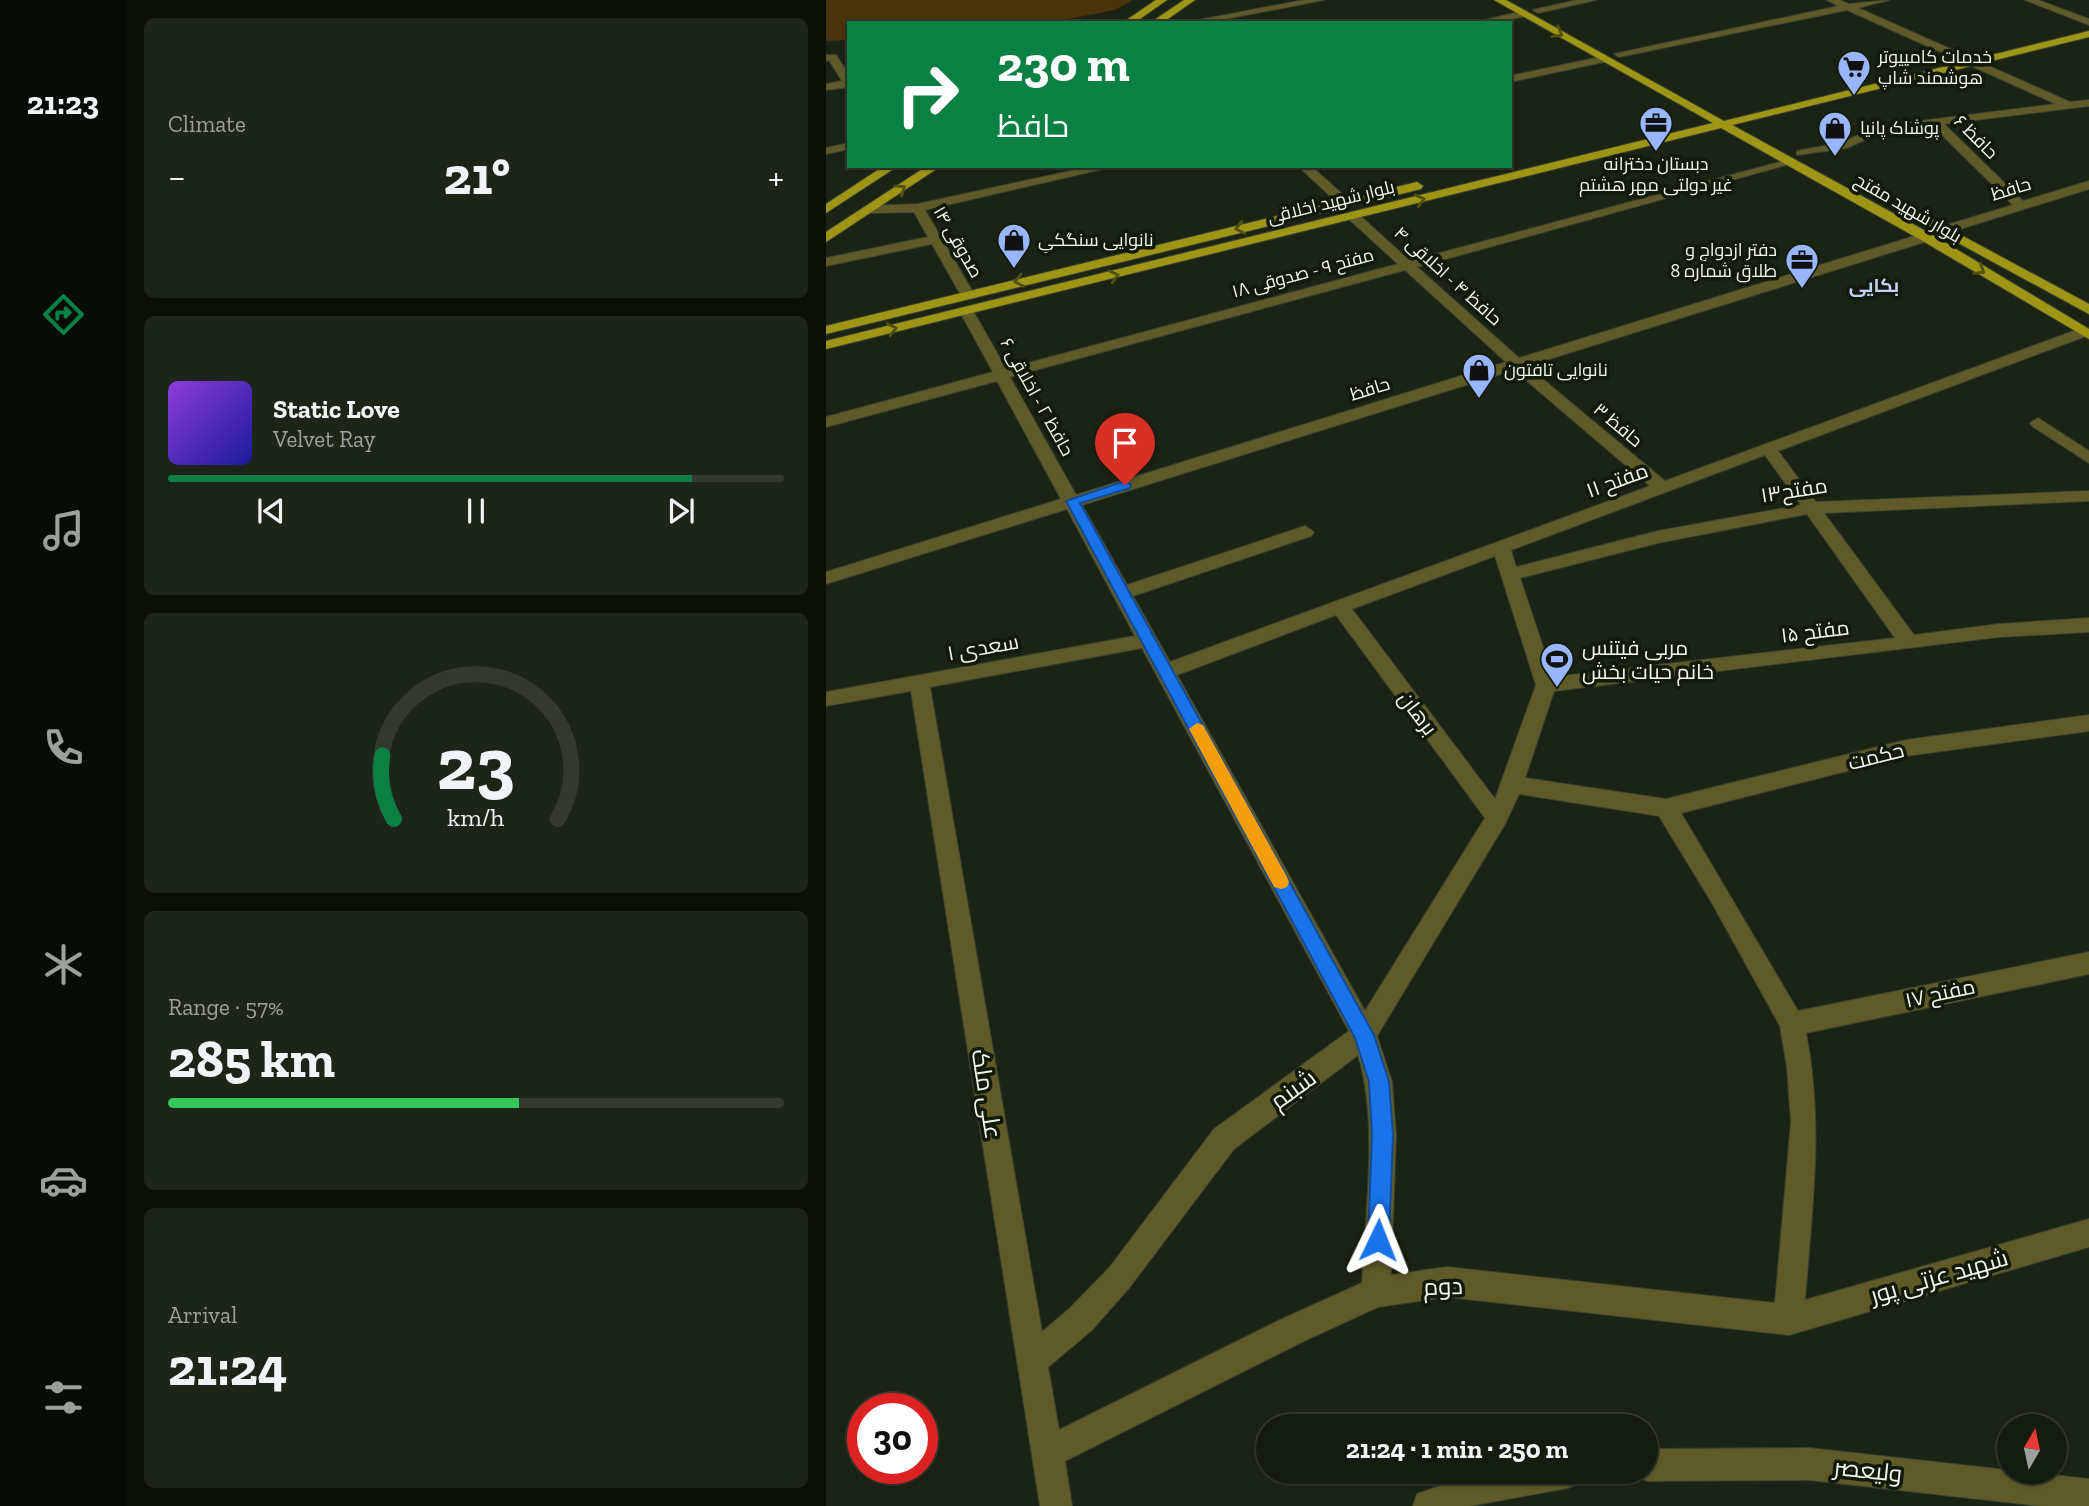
<!DOCTYPE html>
<html lang="en">
<head>
<meta charset="utf-8">
<style>
	body { margin:0; font-family:"Zilla Slab",Cairo,serif; background:#1d2418; color:#f1f3f6; height:100vh; display:flex; flex-direction:column; font-size:26px; white-space:nowrap }
	* { box-sizing:border-box; margin:0 }
	p { font-size:23px; color:#9da19e }
	.icon { flex:none; width:38px; height:38px; fill:none; stroke:currentColor; stroke-width:2; stroke-linecap:round; stroke-linejoin:round }
	.map { position:relative; flex:1; overflow:hidden }
	.side { display:flex; flex-direction:column; gap:18px; padding:18px; background:#0b0f08; width:700px }
	.side>* { flex:none }
	.banner { position:absolute; left:21px; top:21px; width:665px; height:147px; border-radius:0px; box-shadow:0 2px 5px #0004,0 0 0 2px #33392f; background:#0b8043; color:#fff; overflow:hidden }
	.needle { width:46px; rotate:9deg }
	.controls { position:absolute; left:1171px; top:1414px; display:grid; gap:14px }
	.controls a { display:grid; place-items:center; width:70px; height:70px; border-radius:50%; background:#141b0f; box-shadow:0 2px 5px #0004,0 0 0 2px #33392f; font-size:35px }
	.speed { position:absolute; left:21px; top:1393px; display:flex; gap:14px; font-size:35px; font-weight:700; text-align:center }
	.speed>* { display:grid; place-content:center; width:91px; height:91px; border-radius:50%; background:#141b0f; box-shadow:0 2px 5px #0004,0 0 0 2px #33392f; line-height:1 }
	.speed .limit { border:10px solid #d22; background:#fff; color:#111 }
	.pin { position:absolute; display:grid; place-items:center; width:60px; height:60px; color:#fff; margin:-72px -30px; border-radius:50% 50% 50% 0; rotate:-45deg; box-shadow:0 0 7px #0007 }
	.pin .icon { rotate:45deg }
	.me { position:absolute; width:77px; margin:-38px; rotate:2deg; stroke-linejoin:round; filter:drop-shadow(0 0 5px #0008) }
	.turn { display:flex; align-items:center; gap:24px; height:147px; padding:0 35px; font-size:32px }
	.turn .icon { width:91px; height:91px; stroke-width:2.5 }
	.turn b { display:block; font-size:49px; line-height:60px }
	.big { font-size:52px; font-weight:700; line-height:1.1 }
	.side .card { flex:1; display:flex; flex-direction:column; justify-content:center; gap:10px; min-width:0; padding:0 24px; border-radius:10px; background:#1d2418 }
	.side .dial { align-items:center; gap:0 }
	.dial svg { height:182px; overflow:visible; fill:none; stroke:#33392f; stroke-width:7; stroke-linecap:round; text-anchor:middle }
	.dial text { fill:#f1f3f6; stroke:none }
	.song { display:flex; align-items:center; gap:21px }
	.cover { width:84px; height:84px; border-radius:10px; background:linear-gradient(135deg,hsl(270 70% 55%),hsl(240 70% 35%)) }
	.played { height:7px; border-radius:4px; background:linear-gradient(90deg,#0b8043 85%,#33392f 85%) }
	.keys { display:flex; justify-content:space-around; direction:ltr }
	.heat { display:flex; justify-content:space-between; align-items:center; font-size:38px; direction:ltr }
	.charge { height:10px; border-radius:5px; background:linear-gradient(90deg,#34c759 57%,#33392f 0) }
	.trip { position:absolute; left:430px; top:1414px; width:402px; height:70px; border-radius:35px; background:#141b0f; box-shadow:0 2px 5px #0004,0 0 0 2px #33392f; font-weight:700; line-height:70px; text-align:center }
	main { display:flex; flex:1; min-height:0 }
	.menu { display:flex; flex-direction:column; width:126px; justify-content:space-around; align-items:center; background:#080b06; color:#9da19e }
	.menu .icon { width:49px; height:49px }
	.menu .current { color:#0b8043 }
	.menu b { font-size:32px; color:#f1f3f6 }
	.map>svg:first-child { display:block }
	.green { fill:#4a340c }
	.lines { fill:none; stroke-linecap:round; stroke-linejoin:round }
	.minor-casing { stroke:#394232; stroke-width:2 }
	.major-casing { stroke:#394232; stroke-width:2 }
	.minor { fill:#5f5b28; fill-rule:evenodd }
	.major { fill:#9f9514; fill-rule:evenodd }
	.oneway { stroke:#51510f }
	.route { fill:#1a73e8; stroke:#114b97; stroke-width:2 }
	.slow { fill:#f59e0b }
	.labels { text-anchor:middle; dominant-baseline:central; stroke-width:7; stroke-linejoin:round; paint-order:stroke }
	.far-poi-label { font-size:18px; fill:#f1f7ec; stroke:#121a0b; text-anchor:start }
	.far-street-label { font-size:18px; fill:#f1f7ec; stroke:#121a0b }
	.far-neighbourhood-label { font-size:19px; font-weight:bold; fill:#c2d3fc; stroke:#121a0b }
	.street-label { font-size:21px; fill:#f1f7ec; stroke:#121a0b }
	.poi-label { font-size:21px; fill:#f1f7ec; stroke:#121a0b; text-anchor:start }
	.near-street-label { font-size:24px; fill:#f1f7ec; stroke:#121a0b }
</style>
</head>
<body>
<main>
<nav class="menu">
<b>21:23</b>
<svg class="icon current" aria-label="directions" viewBox="0 0 24 24"><path d="M12 3l9 9-9 9-9-9zM9 14v-3h6M13 9l2 2-2 2"/></svg>
<svg class="icon" aria-label="music" viewBox="0 0 24 24"><path d="M9 18V5l10-2v13"/><circle cx="6" cy="18" r="3"/><circle cx="16" cy="16" r="3"/></svg>
<svg class="icon" aria-label="phone" viewBox="0 0 24 24"><path d="M5 4h4l2 5-3 2q2 4 5 5l2-3 5 2v4C11 20 4 13 5 4z"/></svg>
<svg class="icon" aria-label="climate" viewBox="0 0 24 24"><path d="M12 3v18M4 7l16 10M4 17L20 7"/></svg>
<svg class="icon" aria-label="car" viewBox="0 0 24 24"><path d="M5 17H2v-5l4-1 3-4h7l3 4 3 1v5h-3M9 17h6M6 11h13"/><circle cx="7" cy="17" r="2"/><circle cx="17" cy="17" r="2"/></svg>
<svg class="icon" aria-label="filters" viewBox="0 0 24 24"><path d="M4 7h16M4 17h16"/><circle cx="9" cy="7" r="2"/><circle cx="15" cy="17" r="2"/></svg>
</nav>
<section class="side">
<div class="card"><p>Climate</p>
<div class="heat"><a>−</a><b class="big">21°</b><a>+</a></div>
</div>
<div class="card">
<div class="song"><i class="cover"></i><div><b>Static Love</b><p>Velvet Ray</p></div></div>
<div class="played"></div>
<div class="keys"><svg class="icon" aria-label="previous" viewBox="0 0 24 24"><path d="M18 5L8 12l10 7zM5 5v14"/></svg><svg class="icon" aria-label="pause" viewBox="0 0 24 24"><path d="M8 5v14M16 5v14"/></svg><svg class="icon" aria-label="next" viewBox="0 0 24 24"><path d="M6 5l10 7-10 7zM19 5v14"/></svg></div>
</div>
<div class="card dial"><svg viewBox="0 0 100 80">
<path d="M14 69A42 42 0 1 1 86 69"/>
<path d="M14 69A42 42 0 0 1 9 41" stroke="#0b8043"/>
<text x="50" y="56" font-size="32" font-weight="700">23</text>
<text x="50" y="72" font-size="11">km/h</text>
</svg></div>
<div class="card"><p>Range · 57%</p><b class="big">285 km</b><div class="charge"></div></div>
<div class="card"><p>Arrival</p><b class="big">21:24</b></div>
</section>
<div class="map">
<svg width="1263" height="1506" viewBox="0 0 1263 1506">
	<rect width="100%" height="100%" fill="#1b2414"/>
	<path class="green" d="M 0,0 L 307,0 L 289,10 L 221,23 L 23,23 L 23,40 L 0,41 Z"/>
	<g class="lines">
		<defs>
			<path id="minor" d="M 478,0 L 498,0 L 379,23 L 357,23 Z
				M 751,0 L 770,0 L 712,13 L 707,10 Z
				M 1001,0 L 1013,0 L 1023,4 L 1063,0 L 1032,8 L 1244,102 L 1263,100 L 1263,106 L 1118,124 L 1197,201 L 1263,181 L 1263,189 L 1118,234 L 1112,230 L 1114,227 L 1187,205 L 1107,126 L 1056,132 L 1021,148 L 971,155 L 971,151 L 1014,143 L 1054,126 L 1230,104 L 1021,10 L 793,57 L 788,54 L 1013,6 Z
				M 1199,0 L 1212,0 L 1263,19 L 1263,25 Z
				M 697,11 L 700,12 L 700,16 L 667,23 L 646,23 Z
				M 0,55 L 10,55 L 23,75 L 23,87 L 0,90 L 0,84 L 16,81 L 3,60 L 0,61 Z
				M 779,56 L 784,59 L 783,61 L 684,82 L 684,76 Z
				M 23,143 L 23,149 L 0,154 L 0,148 Z
				M 961,160 L 971,162 L 591,267 L 693,358 L 1095,234 L 1105,234 L 1105,240 L 701,366 L 839,481 L 1253,329 L 1263,329 L 1263,335 L 952,451 L 990,502 L 1263,491 L 1263,501 L 998,513 L 1088,635 L 1173,624 L 1263,618 L 1263,632 L 1173,637 L 728,691 L 699,778 L 840,799 L 1080,740 L 1263,715 L 1263,731 L 1080,756 L 855,813 L 972,1011 L 1263,952 L 1263,974 L 980,1033 C 998,1123 986,1209 979,1300 L 1263,1219 L 1263,1247 L 963,1335 L 621,1297 L 552,1307 L 478,1341 L 239,1461 L 246,1506 L 214,1506 L 85,691 L 0,706 L 0,692 L 309,636 L 241,509 L 0,584 L 0,572 L 235,499 L 171,381 L 0,427 L 0,417 L 167,372 L 134,312 L 136,309 L 146,309 L 180,369 L 572,264 L 524,220 L 524,214 L 532,214 L 584,261 ZM 579,270 L 680,362 L 250,495 L 184,377 ZM 688,370 L 824,486 L 344,662 L 307,596 L 485,536 L 488,532 L 479,526 L 473,528 L 301,585 L 256,505 ZM 939,455 L 975,505 L 832,531 L 690,567 L 685,550 ZM 981,514 L 1069,638 L 727,677 L 694,578 L 832,543 ZM 669,556 L 710,685 L 669,799 L 526,609 ZM 510,615 L 659,818 L 539,1011 L 351,675 ZM 316,648 L 523,1031 L 388,1129 L 283,1268 L 243,1309 L 216,1332 L 104,687 ZM 693,794 L 833,816 L 886,903 L 954,1026 L 961,1067 L 965,1122 L 949,1303 L 621,1267 L 565,1275 L 570,1135 L 566,1082 L 551,1036 L 679,824 ZM 532,1055 C 553,1124 539,1211 536,1283 L 456,1319 L 233,1430 L 222,1367 L 265,1331 L 303,1288 L 408,1149 Z
				M 267,166 L 290,166 L 99,210 L 148,294 L 146,297 L 136,297 L 106,244 L 0,266 L 0,258 L 102,237 L 88,212 L 45,213 L 39,209 L 41,206 L 92,204 Z
				M 472,166 L 485,166 L 523,200 L 523,206 L 515,206 Z
				M 1212,418 L 1263,451 L 1263,463 L 1206,426 L 1204,423 Z
				M 983,1448 L 1263,1479 L 1263,1506 L 1215,1506 L 983,1480 L 821,1481 L 810,1476 L 808,1472 L 821,1472 L 821,1449 Z
				M 653,1472 L 758,1472 L 753,1483 L 742,1488 L 644,1506 L 587,1506 L 591,1494 Z"/>
			<path id="major" d="M 330,0 L 341,0 L 308,23 L 296,23 Z
				M 358,0 L 369,0 L 336,23 L 324,23 Z
				M 668,0 L 680,0 L 898,121 L 1263,31 L 1263,37 L 906,125 L 1105,234 L 1263,329 L 1263,339 L 1095,240 L 895,128 L 0,349 L 0,341 L 887,123 Z
				M 58,166 L 72,166 L 0,213 L 0,204 Z
				M 101,166 L 115,166 L 0,242 L 0,232 Z
				M 591,182 L 597,186 L 595,189 L 0,334 L 0,326 Z
				M 1081,206 L 1263,304 L 1263,314 L 1077,213 L 1075,210 Z"/>
		</defs>
		<use href="#minor" class="minor-casing"/>
		<use href="#major" class="major-casing"/>
		<use href="#minor" class="minor"/>
		<use href="#major" class="major"/>
	</g>
	<defs><path id="oneway-chevron" d="M-2-3.5L2.5 0L-2 3.5" fill="none" stroke-width="1.6" stroke-linecap="round" stroke-linejoin="round" transform="scale(1.75)"/></defs>
	<g class="oneway">
		<use href="#oneway-chevron" transform="translate(732 33) rotate(29)"/>
		<use href="#oneway-chevron" transform="translate(75 189) rotate(-34)"/>
		<use href="#oneway-chevron" transform="translate(594 200) rotate(-14)"/>
		<use href="#oneway-chevron" transform="translate(414 228) rotate(167)"/>
		<use href="#oneway-chevron" transform="translate(1154 270) rotate(31)"/>
		<use href="#oneway-chevron" transform="translate(288 276) rotate(-14)"/>
		<use href="#oneway-chevron" transform="translate(193 281) rotate(167)"/>
		<use href="#oneway-chevron" transform="translate(66 329) rotate(-13)"/>
	</g>
	<path class="route" d="M 299,481 L 305,485 L 304,488 L 254,503 L 548,1035 L 563,1082 L 567,1135 L 563,1240 L 560,1248 L 552,1251 L 545,1248 L 542,1240 L 546,1135 L 543,1082 L 529,1038 L 240,501 Z"/>
	<path class="slow" d="M 371,723 L 377,725 L 461,877 L 463,882 L 461,887 L 455,889 L 448,887 L 363,729 Z"/>
	<defs>
		<symbol id="supermarket-pin" viewBox="-11 -11 22 30"><path d="M0 17L-7.5 6A9.5 9.5 0 1 1 7.5 6Z" fill="#98b6fd" stroke="#121a0b"/><path d="M-6-5.5h2.5l.6 2H6L4.5 2H-2.5L-4.4-4H-6ZM-1.5 3.2a1.3 1.3 0 1 0 .1 0ZM3 3.2a1.3 1.3 0 1 0 .1 0Z" fill="#111"/></symbol>
		<symbol id="office-pin" viewBox="-11 -11 22 30"><path d="M0 17L-7.5 6A9.5 9.5 0 1 1 7.5 6Z" fill="#98b6fd" stroke="#121a0b"/><path d="M-6-3h4V-5.5h4V-3h4V5H-6ZM-1-4.5V-3h2v-1.5ZM-6 0V1H6V0Z" fill="#111"/></symbol>
		<symbol id="shop-pin" viewBox="-11 -11 22 30"><path d="M0 17L-7.5 6A9.5 9.5 0 1 1 7.5 6Z" fill="#98b6fd" stroke="#121a0b"/><path d="M-5-2.5h2.3a2.7 3.5 0 0 1 5.4 0H5L5.5 6h-11ZM-1.5-2.5h3a1.5 2.3 0 0 0-3 0Z" fill="#111"/></symbol>
		<symbol id="stadium-pin" viewBox="-11 -11 22 30"><path d="M0 17L-7.5 6A9.5 9.5 0 1 1 7.5 6Z" fill="#98b6fd" stroke="#121a0b"/><path d="M0-5a6.5 5 0 1 0 0 10a6.5 5 0 1 0 0-10ZM-3.5-1.8h7v3.6h-7Z" fill="#111"/></symbol>
	</defs>
	<g fill-rule="evenodd">
		<use href="#supermarket-pin" x="1009" y="48" width="38" height="52"/>
		<use href="#office-pin" x="811" y="104" width="38" height="52"/>
		<use href="#shop-pin" x="990" y="109" width="38" height="52"/>
		<use href="#shop-pin" x="169" y="221" width="38" height="52"/>
		<use href="#office-pin" x="957" y="241" width="38" height="52"/>
		<use href="#shop-pin" x="634" y="351" width="38" height="52"/>
		<use href="#stadium-pin" x="712" y="640" width="38" height="52"/>
	</g>
	<g class="labels">
		<g class="far-poi-label">
			<text x="1052" y="57">خدمات کامپیوتر<tspan x="1052" dy="21">هوشمند شاپ</tspan></text>
			<text x="1034" y="128">پوشاک پانیا</text>
			<text x="830" y="164" text-anchor="middle">دبستان دخترانه<tspan x="830" dy="21">غیر دولتی مهر هشتم</tspan></text>
			<text x="212" y="240">نانوایی سنگکیِ</text>
			<text x="951" y="250" text-anchor="end">دفتر ازدواج و<tspan x="951" dy="21">طلاق شماره 8</tspan></text>
			<text x="678" y="370">نانوایی تافتون</text>
		</g>
		<g class="far-street-label">
			<text transform="translate(1150 137) rotate(45)">حافظ ۶</text>
			<text transform="translate(1185 189) rotate(-17)">حافظ</text>
			<text transform="translate(505 202) rotate(-14)">بلوار شهید اخلاقی</text>
			<text transform="translate(1082 208) rotate(30)">بلوار شهید مفتح</text>
			<text transform="translate(132 242) rotate(60)">صدوقی ۱۴</text>
			<text transform="translate(477 273) rotate(-15)">مفتح ۹ - صدوقی ۱۸</text>
			<text transform="translate(622 276) rotate(42)">حافظ ۴ - اخلاقی ۴</text>
			<text transform="translate(544 389) rotate(-17)">حافظ</text>
			<text transform="translate(211 397) rotate(61)">حافظ ۲ - اخلاقی ۶</text>
			<text transform="translate(792 425) rotate(40)">حافظ ۳</text>
		</g>
		<g class="far-neighbourhood-label">
			<text x="1048" y="285">بکایی</text>
		</g>
		<g class="street-label">
			<text transform="translate(791 480) rotate(-20)">مفتح ۱۱</text>
			<text transform="translate(968 490) rotate(-9)">مفتح۱۳</text>
			<text transform="translate(989 631) rotate(-7)">مفتح ۱۵</text>
			<text transform="translate(157 647) rotate(-10)">سعدی ۱</text>
			<text transform="translate(592 713) rotate(53)">برهان</text>
			<text transform="translate(1050 756) rotate(-14)">حکمت</text>
			<text transform="translate(1114 993) rotate(-12)">مفتح ۱۷</text>
		</g>
		<g class="poi-label">
			<text x="756" y="647">مربی فیتنس<tspan x="756" dy="24">خانم حیات بخش</tspan></text>
		</g>
		<g class="near-street-label">
			<text transform="translate(467 1089) rotate(-36)">شبنم</text>
			<text transform="translate(161 1094) rotate(81)">علی ملک</text>
			<text transform="translate(1113 1276) rotate(-16)">شهید عزتی پور</text>
			<text transform="translate(617 1286) rotate(-2)">دوم</text>
			<text transform="translate(1042 1470) rotate(6)">ولیعصر</text>
		</g>
	</g>
</svg>
<div class="controls">
<a><svg class="needle" viewBox="-14 -14 28 28"><path d="M0-13l5 13h-10z" fill="#e53935"/><path d="M0 13l5-13h-10z" fill="#9da19e"/></svg></a>
</div>
<div class="speed"><div class="limit">30</div></div>
<div class="pin" style="left:299px;top:485px;background:#d93025"><svg class="icon" aria-label="arrive" viewBox="0 0 24 24"><path d="M6 21V4h12l-3 4 3 4H6"/></svg></div>
<svg class="me" style="left:552px;top:1240px" viewBox="-20 -20 40 40"><path d="M0-17L14 15 0 8-14 15z" fill="#1a73e8" stroke="#fff" stroke-width="4"/></svg>
<div class="trip">21:24 · 1 min · 250 m</div>
<div class="banner">
<div class="turn"><svg class="icon" aria-label="right" viewBox="0 0 24 24"><path d="M7 20v-9h11M14 6l5 5-5 5"/></svg><div><b>230 m</b>حافظ</div></div>
</div>
</div>
</main>
</body>
</html>
